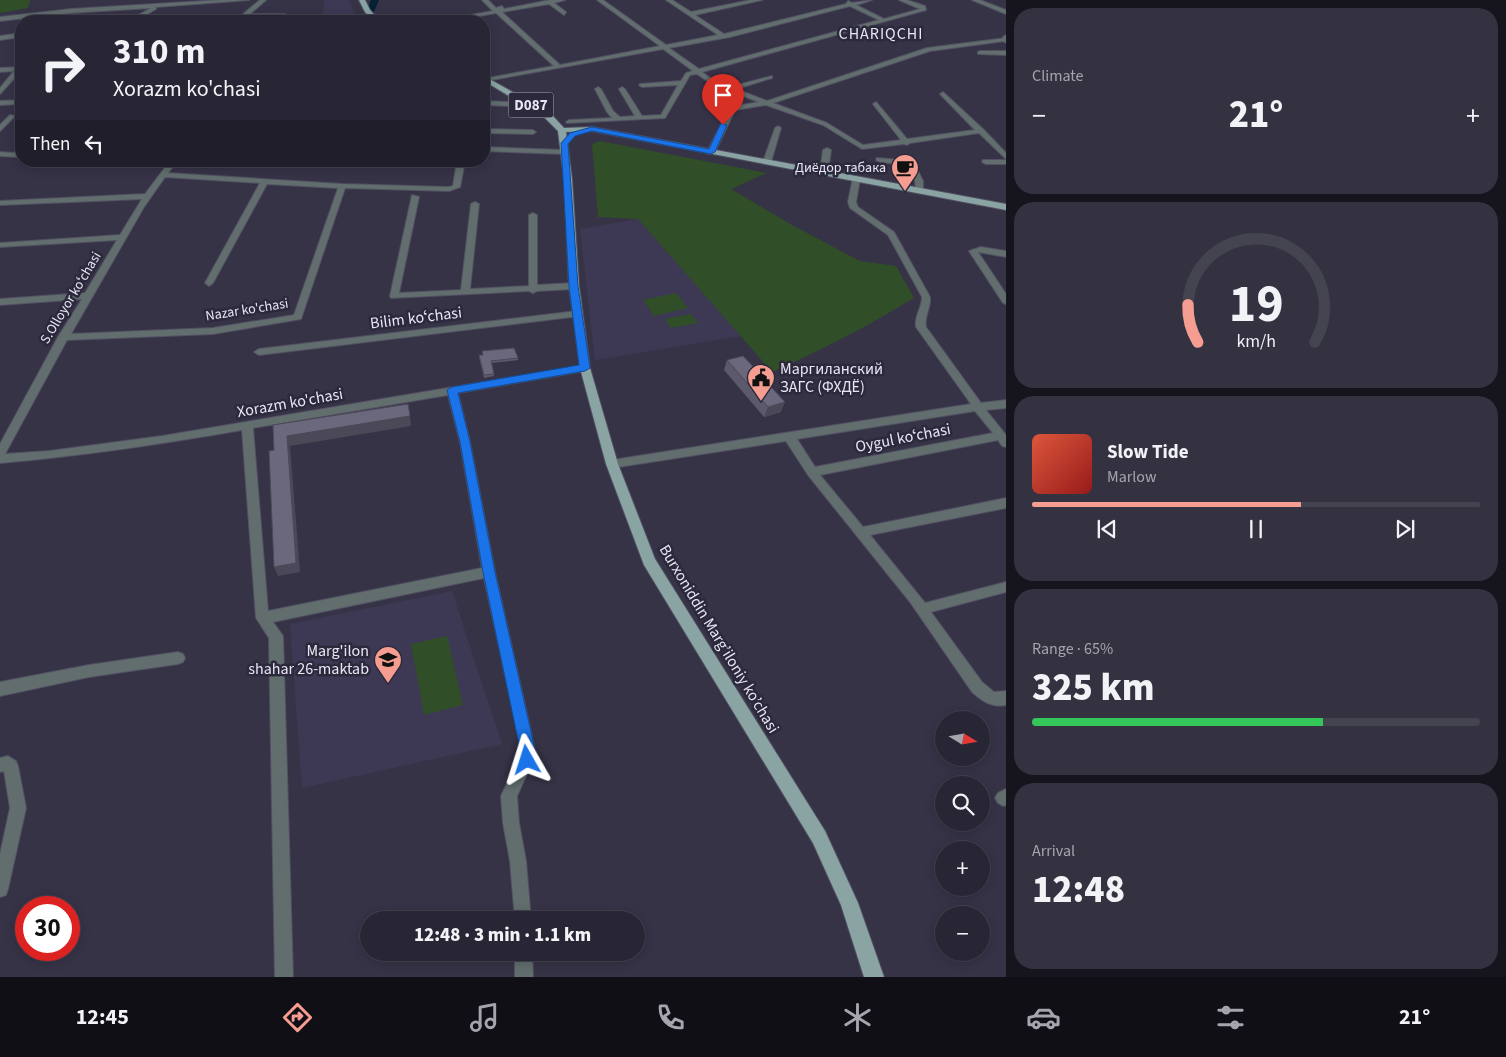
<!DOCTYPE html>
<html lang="en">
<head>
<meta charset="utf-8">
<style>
	body { margin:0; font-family:"Source Sans 3",sans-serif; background:#343241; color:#f1f3f6; height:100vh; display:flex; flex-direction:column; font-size:19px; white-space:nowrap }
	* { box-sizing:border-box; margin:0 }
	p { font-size:16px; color:#a5a5ad }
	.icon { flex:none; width:28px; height:28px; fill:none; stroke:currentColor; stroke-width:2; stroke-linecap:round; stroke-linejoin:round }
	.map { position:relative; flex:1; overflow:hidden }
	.panel { display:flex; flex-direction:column; gap:8px; padding:8px; background:#16151d; width:500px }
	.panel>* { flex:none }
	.banner { position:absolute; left:15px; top:15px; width:475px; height:152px; border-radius:20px; box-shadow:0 2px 12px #0003,0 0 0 1px #444350; background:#282635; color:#f1f3f6; overflow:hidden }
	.needle { width:32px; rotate:101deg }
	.controls { position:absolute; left:935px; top:711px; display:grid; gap:10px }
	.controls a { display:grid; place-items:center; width:55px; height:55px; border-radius:50%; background:#282635; box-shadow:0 2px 12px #0003,0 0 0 1px #444350; font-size:25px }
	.speed { position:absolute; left:15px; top:896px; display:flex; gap:10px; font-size:25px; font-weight:700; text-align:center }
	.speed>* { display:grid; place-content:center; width:65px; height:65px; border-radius:50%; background:#282635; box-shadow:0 2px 12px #0003,0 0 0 1px #444350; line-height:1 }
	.speed .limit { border:8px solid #d22; background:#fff; color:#111 }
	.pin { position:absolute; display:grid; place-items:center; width:42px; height:42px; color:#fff; margin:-51px -21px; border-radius:50% 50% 50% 0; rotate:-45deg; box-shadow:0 0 5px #0007 }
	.pin .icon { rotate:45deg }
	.me { position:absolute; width:55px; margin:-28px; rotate:354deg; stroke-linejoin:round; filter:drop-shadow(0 0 4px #0008) }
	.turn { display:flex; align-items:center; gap:18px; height:105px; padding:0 15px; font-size:22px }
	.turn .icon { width:65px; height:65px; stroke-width:2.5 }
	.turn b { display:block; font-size:35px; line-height:42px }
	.then { display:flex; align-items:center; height:48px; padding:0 15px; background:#0003; gap:10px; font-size:19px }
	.big { font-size:38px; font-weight:800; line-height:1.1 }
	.panel .widget { flex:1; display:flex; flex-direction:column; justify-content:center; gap:8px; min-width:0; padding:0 18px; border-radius:20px; background:#343241 }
	.panel .dial { align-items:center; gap:0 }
	.dial svg { height:130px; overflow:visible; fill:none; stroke:#444350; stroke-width:7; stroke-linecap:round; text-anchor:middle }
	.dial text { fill:#f1f3f6; stroke:none }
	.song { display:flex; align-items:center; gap:15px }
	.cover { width:60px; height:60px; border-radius:8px; background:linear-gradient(135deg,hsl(10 70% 55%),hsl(0 70% 35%)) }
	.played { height:5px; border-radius:2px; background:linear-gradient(90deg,#f59d90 60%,#444350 60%) }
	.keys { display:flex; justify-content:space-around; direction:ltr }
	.heat { display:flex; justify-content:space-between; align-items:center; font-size:28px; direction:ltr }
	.charge { height:8px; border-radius:4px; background:linear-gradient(90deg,#34c759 65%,#444350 0) }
	.trip { position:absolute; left:360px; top:911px; width:285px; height:50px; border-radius:25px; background:#282635; box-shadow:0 2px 12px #0003,0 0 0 1px #444350; font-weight:800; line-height:50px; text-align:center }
	.menu { display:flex; height:80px; justify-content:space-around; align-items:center; background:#100f15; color:#a5a5ad }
	.menu .icon { width:35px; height:35px }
	.menu .active { color:#f59d90 }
	.menu b { font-size:22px; color:#f1f3f6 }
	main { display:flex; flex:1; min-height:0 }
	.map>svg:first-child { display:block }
	.built { fill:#3d3954 }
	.green { fill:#304e27 }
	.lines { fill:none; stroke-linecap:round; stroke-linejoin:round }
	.river { fill:#052135; fill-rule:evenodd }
	.minor-casing { stroke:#525063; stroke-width:2 }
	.tertiary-casing { stroke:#525063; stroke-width:2 }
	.primary-casing { stroke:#525063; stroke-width:2 }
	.minor { fill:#616e6d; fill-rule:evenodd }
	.tertiary { fill:#616e6d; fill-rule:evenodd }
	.primary { fill:#89a4a2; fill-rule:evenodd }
	.wall { fill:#5c596c }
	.shaded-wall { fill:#4b4958 }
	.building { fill:#6b687e; stroke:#4b4958 }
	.route { fill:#1a73e8; stroke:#114b97 }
	.labels { text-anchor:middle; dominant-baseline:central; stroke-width:5; stroke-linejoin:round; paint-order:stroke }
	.far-poi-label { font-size:14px; fill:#e7e6f3; stroke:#2c293c; text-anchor:end }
	.far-street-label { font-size:14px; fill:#e7e6f3; stroke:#2c293c }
	.shield { fill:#2c293c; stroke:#afadbc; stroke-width:1 }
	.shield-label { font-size:15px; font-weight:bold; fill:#e7e6f3 }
	.far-quarter-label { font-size:16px; letter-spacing:1px; fill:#e7e6f3; stroke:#2c293c }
	.street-label { font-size:16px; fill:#e7e6f3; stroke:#2c293c }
	.poi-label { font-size:16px; fill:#e7e6f3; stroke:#2c293c; text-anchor:start }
</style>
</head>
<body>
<main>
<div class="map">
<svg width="1006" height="977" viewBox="0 0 1006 977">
	<rect width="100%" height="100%" fill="#363347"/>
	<path class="built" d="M 324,0 L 349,0 L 356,16 L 363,16 L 366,21 L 312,21 L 316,15 L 323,15 Z
		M 638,219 L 742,336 L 595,360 L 580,229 Z
		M 452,591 L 502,744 L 302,788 L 290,624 Z"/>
	<path class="green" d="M 0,0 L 30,0 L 28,8 L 0,13 Z
		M 600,141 L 767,173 L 731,189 L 792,225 L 860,261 L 896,266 L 914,298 C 868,326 822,350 772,372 L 638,219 L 598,217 L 592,144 Z
		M 676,293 L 688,308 L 654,316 L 643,300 Z
		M 691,314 L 698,323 L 671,328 L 665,319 Z
		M 447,636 L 463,705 L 424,715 L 411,644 Z"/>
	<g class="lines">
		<path class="river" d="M 371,0 L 379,0 L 370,21 L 362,21 Z"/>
		<defs>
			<path id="minor" d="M 221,0 L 249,0 L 156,7 L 156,9 L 136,21 L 118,21 L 133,18 L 151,8 L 71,13 L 0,21 L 0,17 L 71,9 Z
				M 260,0 L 266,0 L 250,14 L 285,14 L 288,16 L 289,21 L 283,21 L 283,18 L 243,16 L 243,14 Z
				M 482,0 L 488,0 L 496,8 L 502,6 L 504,9 L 550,0 L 565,0 L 554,3 L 566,12 L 564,15 L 549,4 L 502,12 L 560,65 L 660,46 L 597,0 L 603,0 L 666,45 L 718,35 L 666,0 L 672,0 L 691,12 L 751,0 L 762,0 L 695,15 L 724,34 L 846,4 L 848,1 L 852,3 L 872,0 L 856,5 L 884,19 L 920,9 L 899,0 L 907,0 L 925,6 L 926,10 L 702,72 L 717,83 L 730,87 L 772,76 L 772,78 L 736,89 L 767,101 L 927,48 L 1006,38 L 1005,41 L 930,51 L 773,103 L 827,123 L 863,145 L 901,140 L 873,104 L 876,102 L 907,139 L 975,130 L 941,95 L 940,94 L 943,92 L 984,130 L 1006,153 L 1006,159 L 979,133 L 910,143 L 907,145 L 904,144 L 862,149 L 823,125 L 766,105 L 735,110 L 715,152 L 708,154 L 707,152 L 730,107 L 759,102 L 713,85 L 697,74 L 690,75 L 665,118 L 567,123 L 566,122 L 569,120 L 612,118 L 607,112 L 595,89 L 598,87 L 601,89 L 613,111 L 620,117 L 635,116 L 619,89 L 622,87 L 625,89 L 642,116 L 661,115 L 678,85 L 642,87 L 639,85 L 640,84 L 681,81 L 686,73 L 693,71 L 663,49 L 486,81 L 486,79 L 488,78 L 554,66 L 496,13 L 452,21 L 427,21 L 451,15 L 453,18 L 493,11 ZM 850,6 L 879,20 L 699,69 L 669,48 L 730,37 Z
				M 972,0 L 980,0 L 1006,10 L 1006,14 Z
				M 21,33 L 21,37 L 0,40 L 0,36 Z
				M 980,51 L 1006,51 L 1006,55 L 978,54 L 978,52 Z
				M 21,67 L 21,71 L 0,94 L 0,88 L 14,71 L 0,72 L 0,68 Z
				M 523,98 L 525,99 L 525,101 L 509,106 L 484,105 L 484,101 L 509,102 Z
				M 21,100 L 21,104 L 0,105 L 0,101 Z
				M 10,115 L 15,116 L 0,131 L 0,125 Z
				M 778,126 L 781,128 L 771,162 L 764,164 L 763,162 L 775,128 Z
				M 484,129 L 533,130 L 536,132 L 533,134 L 484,133 Z
				M 21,146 L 21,153 L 19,157 L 0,156 L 0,152 L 14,153 Z
				M 484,147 L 565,150 L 569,152 L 565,154 L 484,151 Z
				M 827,148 L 831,150 L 828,173 L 824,175 L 820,173 L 823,150 Z
				M 877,158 L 913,161 L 923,181 L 923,193 L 916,191 L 915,181 L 907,165 L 880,162 L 876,160 Z
				M 983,160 L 1006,160 L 1006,164 L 986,164 L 982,162 Z
				M 170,161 L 177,161 L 168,173 L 342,184 L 449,187 L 453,186 L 457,161 L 465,161 L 460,187 L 449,191 L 345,188 L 301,319 L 213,334 L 67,340 L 5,454 L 49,451 L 162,436 L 585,365 L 590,368 L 585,371 L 458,393 L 470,442 L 495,572 L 536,754 L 517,796 L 519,823 L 526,861 L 531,920 L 515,920 L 510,861 L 503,823 L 501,796 L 522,753 L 484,578 L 273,622 L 283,636 L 293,977 L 275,977 L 269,638 L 256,618 L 242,430 C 162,444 81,456 0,463 L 0,444 L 58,337 L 82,299 L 0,305 L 0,299 L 85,293 L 117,240 L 0,247 L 0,243 L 120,235 L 142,199 L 0,205 L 0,201 L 145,194 ZM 165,177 L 260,183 L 205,283 L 209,286 L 213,283 L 267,184 L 338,188 L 294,315 L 213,328 L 71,334 L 144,207 ZM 448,395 L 460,442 L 482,568 L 268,611 L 253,428 Z
				M 853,177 L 860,179 L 856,202 L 858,207 L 894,232 L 930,297 C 931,308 924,316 926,327 L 981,403 L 1006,400 L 1006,408 L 986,410 L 1006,435 L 1006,447 L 1002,446 L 998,440 L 820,475 L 863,527 L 1006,498 L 1006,508 L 870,535 L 925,603 L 1006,582 L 1006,592 L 931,612 L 982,682 L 994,692 L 1006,691 L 1006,705 C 992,708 982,701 972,692 L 910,602 L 808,475 L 786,441 L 612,468 L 607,464 L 612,460 L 971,404 L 916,327 C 914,316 922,308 922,297 L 888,235 L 850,208 L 848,202 ZM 975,411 L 993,433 L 815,467 L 797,439 Z
				M 412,195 L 419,197 L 399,293 L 461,290 L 471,204 L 475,202 L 479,204 L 470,289 L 529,286 L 529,215 L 533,213 L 537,215 L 537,285 L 574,283 L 578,286 L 574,289 L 537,291 L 533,293 L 529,291 L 391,298 L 390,296 Z
				M 981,247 L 1006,251 L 1006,257 L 978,252 L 1006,294 L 1006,304 L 1003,303 L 969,251 Z
				M 577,311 L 580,312 L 580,316 L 259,355 L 254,352 L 259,349 Z
				M 178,652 L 183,654 L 185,658 L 183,662 L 178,664 L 89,677 L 0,696 L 0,682 L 89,665 Z
				M 8,756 L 16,761 L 18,766 L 26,808 L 8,889 L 6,895 L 0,897 L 0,854 L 10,808 L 4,771 L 0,772 L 0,758 Z
				M 1006,789 L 1006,805 L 1003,806 L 998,803 L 995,798 L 998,793 Z
				M 515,952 L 532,952 L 533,977 L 515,977 Z"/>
			<path id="tertiary" d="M 1006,35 L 1006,43 L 1003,41 L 1003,37 Z"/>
			<path id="primary" d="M 359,0 L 365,0 L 370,10 L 380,21 L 374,21 L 365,12 Z
				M 484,76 L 550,113 L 564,128 L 592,127 L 1006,204 L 1006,210 L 592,131 L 566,132 L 572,179 L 579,286 L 590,368 L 618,464 L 655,559 L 825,831 L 858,903 L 884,977 L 864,977 L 841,905 L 813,843 L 644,565 L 606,464 L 580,368 L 569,286 L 564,179 L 558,131 L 544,117 L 484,81 Z"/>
		</defs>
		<use href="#minor" class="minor-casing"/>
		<use href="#tertiary" class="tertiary-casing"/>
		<use href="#primary" class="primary-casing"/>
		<use href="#minor" class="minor"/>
		<use href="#tertiary" class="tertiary"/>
		<use href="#primary" class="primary"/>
	</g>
	<path class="wall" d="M 482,351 L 518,358 L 518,360 L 492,363 L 494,376 L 484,378 L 479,357 L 479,355 L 483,355 Z
		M 727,360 L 781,412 L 764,417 L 724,370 Z"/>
	<path class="shaded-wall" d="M 785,402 L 781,412 L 764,417 L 768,407 Z
		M 410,416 L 411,426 L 290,446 L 300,572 L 278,576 L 274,567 L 287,436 Z"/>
	<path class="building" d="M 514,348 L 518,358 L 491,361 L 494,374 L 484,375 L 479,355 L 483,355 L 482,351 Z
		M 743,356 L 761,375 L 767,376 L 771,387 L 785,402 L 768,407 L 727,360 Z
		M 408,404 L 410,416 L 287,436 L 296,563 L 274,567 L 269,451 L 274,450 L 273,425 Z"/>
	<path class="route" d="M 721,123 L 727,125 L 715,152 L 711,154 L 592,131 L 575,136 L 568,144 L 578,286 L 590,368 L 585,371 L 458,393 L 470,442 L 495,572 L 536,754 L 532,765 L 527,767 L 522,765 L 520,760 L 521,754 L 483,572 L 460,442 L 447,390 L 452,387 L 579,365 L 569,286 L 561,143 L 570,133 L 592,127 L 709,149 Z"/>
	<defs>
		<symbol id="cafe-pin" viewBox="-11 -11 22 30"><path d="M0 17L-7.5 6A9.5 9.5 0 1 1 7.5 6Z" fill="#f59d90" stroke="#2c293c"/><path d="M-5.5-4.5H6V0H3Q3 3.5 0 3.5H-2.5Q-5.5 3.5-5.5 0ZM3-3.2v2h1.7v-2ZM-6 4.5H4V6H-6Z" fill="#111"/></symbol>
		<symbol id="civic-pin" viewBox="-11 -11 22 30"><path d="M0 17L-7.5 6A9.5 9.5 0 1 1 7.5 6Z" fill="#f59d90" stroke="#2c293c"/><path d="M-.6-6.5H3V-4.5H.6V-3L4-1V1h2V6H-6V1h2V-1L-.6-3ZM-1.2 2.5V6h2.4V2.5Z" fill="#111"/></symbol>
		<symbol id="school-pin" viewBox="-11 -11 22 30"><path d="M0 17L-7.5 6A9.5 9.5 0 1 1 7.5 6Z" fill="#f59d90" stroke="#2c293c"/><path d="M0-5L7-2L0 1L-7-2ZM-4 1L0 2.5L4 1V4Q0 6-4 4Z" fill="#111"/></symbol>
	</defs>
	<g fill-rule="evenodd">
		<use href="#cafe-pin" x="889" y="152" width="32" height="43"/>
		<use href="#civic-pin" x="745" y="362" width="32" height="43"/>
		<use href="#school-pin" x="372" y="644" width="32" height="43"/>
	</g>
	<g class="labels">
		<g class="far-poi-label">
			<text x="886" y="168">Диёдор табака</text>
		</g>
		<g class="far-street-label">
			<text transform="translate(71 298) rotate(-59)">S.Olloyor koʻchasi</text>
			<text transform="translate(247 310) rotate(-9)">Nazar ko'chasi</text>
		</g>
		<rect class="shield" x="508.5" y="92.5" width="45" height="25" rx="4"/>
		<g class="shield-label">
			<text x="531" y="105">D087</text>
		</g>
		<g class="far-quarter-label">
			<text x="881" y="34">CHARIQCHI</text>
		</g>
		<g class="street-label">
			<text transform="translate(416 318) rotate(-7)">Bilim koʻchasi</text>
			<text transform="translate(290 403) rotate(-10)">Xorazm ko'chasi</text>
			<text transform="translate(903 438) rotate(-11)">Oygul koʻchasi</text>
			<text transform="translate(719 639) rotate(59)">Burxoniddin Marg’iloniy ko’chasi</text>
		</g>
		<g class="poi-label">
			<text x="780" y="369">Маргиланский<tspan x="780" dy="18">ЗАГС (ФХДЁ)</tspan></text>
			<text x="369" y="651" text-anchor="end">Marg'ilon<tspan x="369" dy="18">shahar 26-maktab</tspan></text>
		</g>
	</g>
</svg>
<div class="controls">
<a><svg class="needle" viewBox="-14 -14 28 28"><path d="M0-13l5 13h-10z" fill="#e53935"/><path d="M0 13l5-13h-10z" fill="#a5a5ad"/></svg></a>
<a><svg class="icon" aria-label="search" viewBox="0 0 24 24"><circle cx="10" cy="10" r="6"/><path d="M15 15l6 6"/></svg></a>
<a>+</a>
<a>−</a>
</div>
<div class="speed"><div class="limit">30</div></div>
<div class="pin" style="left:723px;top:125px;background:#d93025"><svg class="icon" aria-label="arrive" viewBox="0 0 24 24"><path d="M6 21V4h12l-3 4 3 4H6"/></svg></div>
<svg class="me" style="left:527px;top:760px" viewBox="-20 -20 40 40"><path d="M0-17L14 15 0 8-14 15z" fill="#1a73e8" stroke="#fff" stroke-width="4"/></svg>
<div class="trip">12:48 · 3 min · 1.1 km</div>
<div class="banner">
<div class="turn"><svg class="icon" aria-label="right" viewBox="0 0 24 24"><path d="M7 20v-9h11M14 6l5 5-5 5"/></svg><div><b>310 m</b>Xorazm ko'chasi</div></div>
<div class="then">Then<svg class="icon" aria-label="left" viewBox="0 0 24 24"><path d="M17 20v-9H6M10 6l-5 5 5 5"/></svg></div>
</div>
</div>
<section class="panel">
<div class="widget"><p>Climate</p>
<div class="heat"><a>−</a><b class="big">21°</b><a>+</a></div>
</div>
<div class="widget dial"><svg viewBox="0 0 100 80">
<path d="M14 69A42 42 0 1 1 86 69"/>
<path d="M14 69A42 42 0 0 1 8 46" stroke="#f59d90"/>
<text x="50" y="56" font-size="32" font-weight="700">19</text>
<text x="50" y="72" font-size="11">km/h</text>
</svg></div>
<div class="widget">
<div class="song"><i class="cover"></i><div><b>Slow Tide</b><p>Marlow</p></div></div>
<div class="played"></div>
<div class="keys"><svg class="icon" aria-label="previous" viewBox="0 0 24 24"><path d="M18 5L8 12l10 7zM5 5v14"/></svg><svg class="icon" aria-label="pause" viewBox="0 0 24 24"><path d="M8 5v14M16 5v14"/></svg><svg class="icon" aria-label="next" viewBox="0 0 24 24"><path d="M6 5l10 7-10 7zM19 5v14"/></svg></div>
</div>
<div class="widget"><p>Range · 65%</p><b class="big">325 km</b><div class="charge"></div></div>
<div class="widget"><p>Arrival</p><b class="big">12:48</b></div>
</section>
</main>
<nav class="menu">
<b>12:45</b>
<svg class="icon active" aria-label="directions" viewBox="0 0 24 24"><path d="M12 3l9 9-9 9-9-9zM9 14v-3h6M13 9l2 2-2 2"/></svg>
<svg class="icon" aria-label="music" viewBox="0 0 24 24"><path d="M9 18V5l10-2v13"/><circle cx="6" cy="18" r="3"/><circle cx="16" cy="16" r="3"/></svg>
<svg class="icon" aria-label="phone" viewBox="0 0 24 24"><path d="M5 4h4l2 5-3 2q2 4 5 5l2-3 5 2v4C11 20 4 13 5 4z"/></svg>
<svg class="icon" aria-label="climate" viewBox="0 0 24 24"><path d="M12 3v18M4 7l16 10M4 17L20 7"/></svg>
<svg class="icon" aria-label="car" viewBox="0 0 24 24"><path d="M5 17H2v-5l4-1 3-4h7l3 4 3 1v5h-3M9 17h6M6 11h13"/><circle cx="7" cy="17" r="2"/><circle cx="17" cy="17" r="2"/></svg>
<svg class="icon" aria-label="filters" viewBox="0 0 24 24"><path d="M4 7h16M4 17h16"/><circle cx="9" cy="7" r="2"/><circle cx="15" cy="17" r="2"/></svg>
<b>21°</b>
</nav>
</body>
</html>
